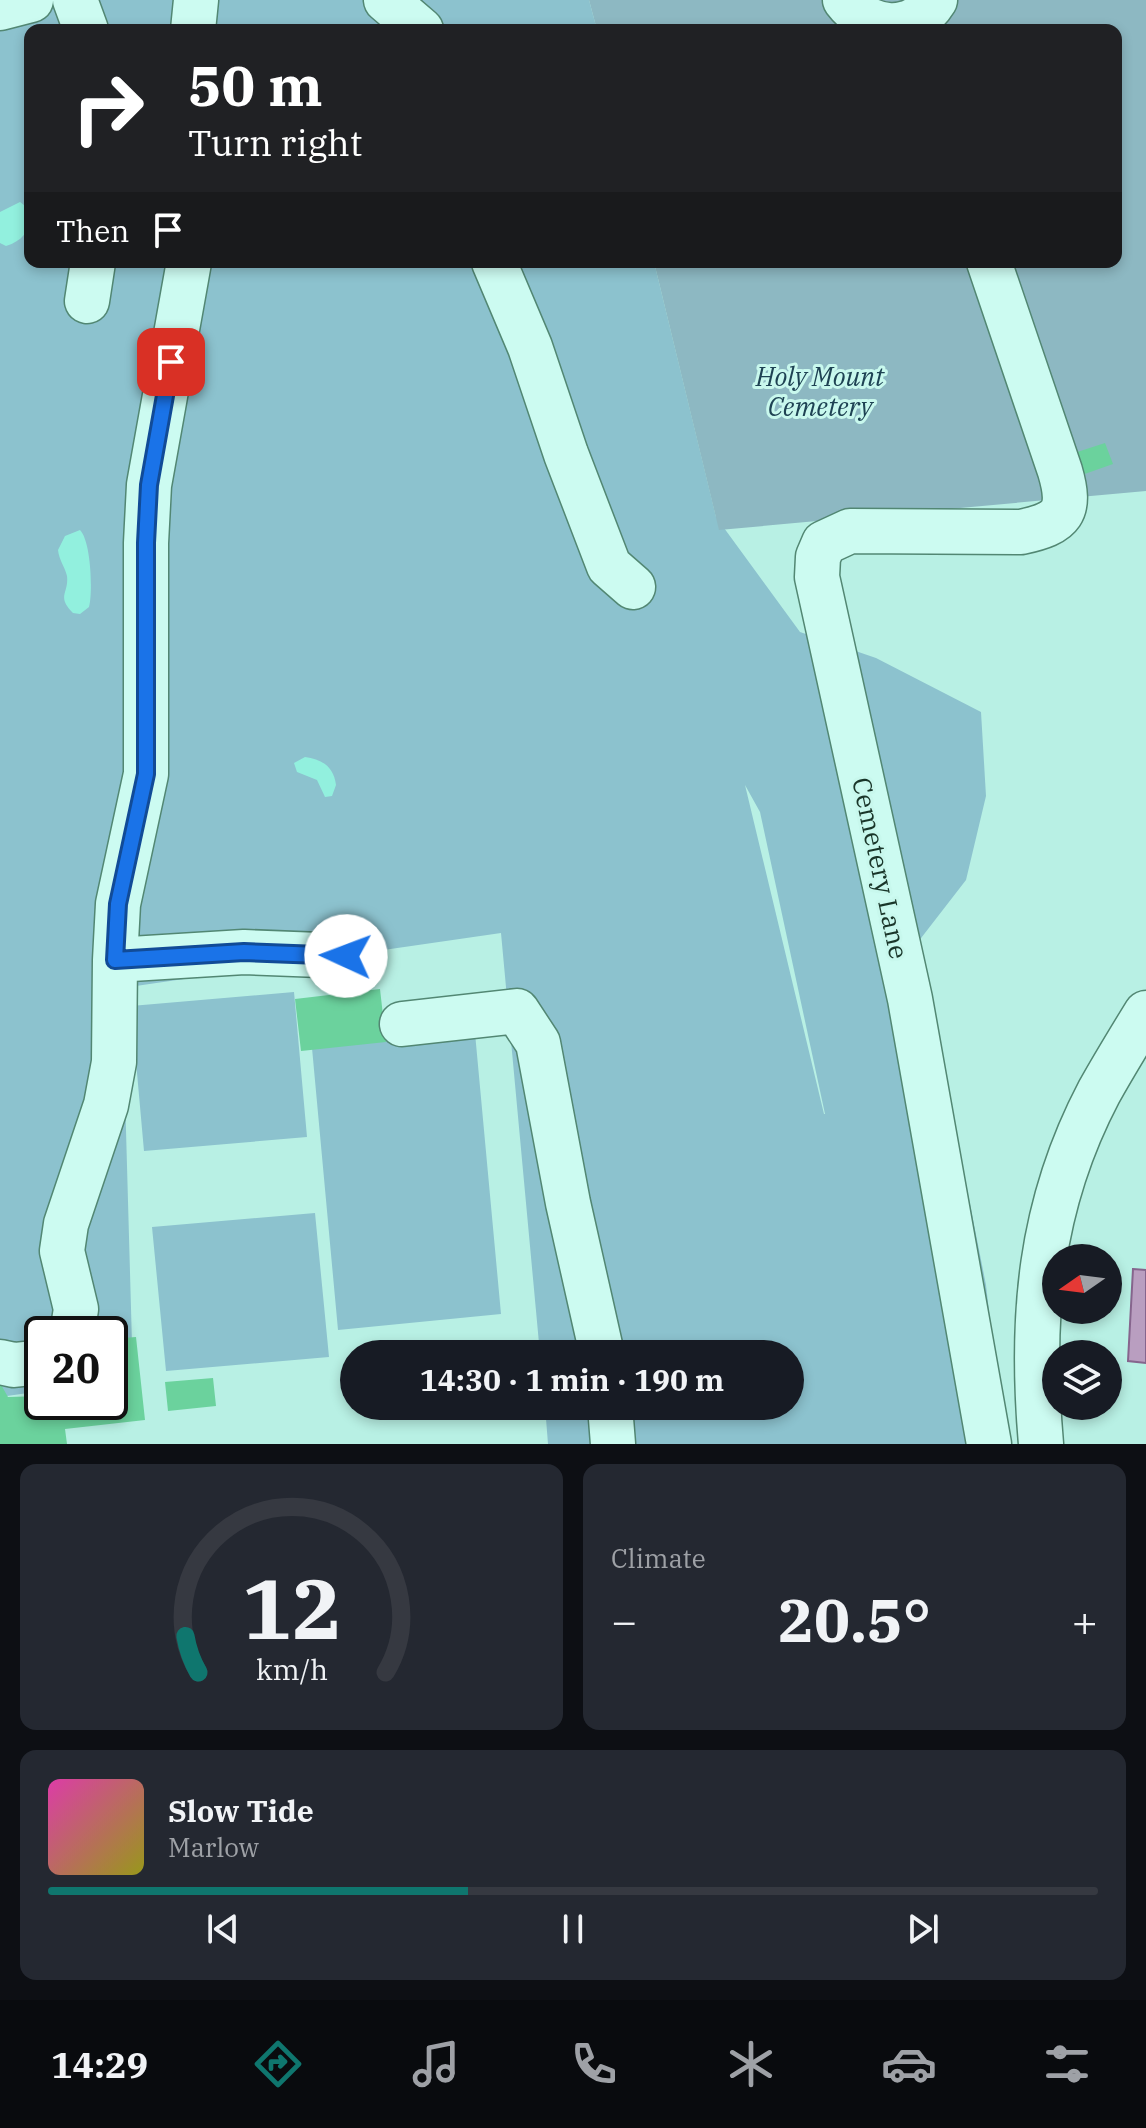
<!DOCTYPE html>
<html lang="en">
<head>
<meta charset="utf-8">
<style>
	body { margin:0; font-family:"IBM Plex Serif",serif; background:#242831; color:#f1f3f6; height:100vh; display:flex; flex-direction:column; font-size:30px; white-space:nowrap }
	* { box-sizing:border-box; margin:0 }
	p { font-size:26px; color:#9ea1a6 }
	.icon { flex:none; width:44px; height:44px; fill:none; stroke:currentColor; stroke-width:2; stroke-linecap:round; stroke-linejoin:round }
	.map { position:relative; height:1444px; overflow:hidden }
	.side { display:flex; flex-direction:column; gap:20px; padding:20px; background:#0d0f14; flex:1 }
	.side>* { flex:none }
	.banner { position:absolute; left:24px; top:24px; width:1098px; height:244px; border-radius:16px; box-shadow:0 4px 12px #0003; background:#202124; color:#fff; overflow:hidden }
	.needle { width:52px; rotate:256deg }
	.tools { position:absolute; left:1042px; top:1244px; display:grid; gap:16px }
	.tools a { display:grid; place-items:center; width:80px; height:80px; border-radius:50%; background:#171b24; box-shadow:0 4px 12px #0003; font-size:40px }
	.speed { position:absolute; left:24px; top:1316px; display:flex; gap:16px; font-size:40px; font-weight:700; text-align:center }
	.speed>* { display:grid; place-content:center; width:104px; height:104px; border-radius:50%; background:#171b24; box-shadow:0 4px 12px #0003; line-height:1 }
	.speed .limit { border:4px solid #111; border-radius:12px; background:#fff; color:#111 }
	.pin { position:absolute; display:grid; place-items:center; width:68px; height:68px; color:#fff; margin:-34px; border-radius:16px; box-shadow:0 4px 12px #0006 }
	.me { position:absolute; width:88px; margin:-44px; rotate:272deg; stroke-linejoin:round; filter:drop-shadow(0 0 6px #0008) }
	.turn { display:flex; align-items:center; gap:28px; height:168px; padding:0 32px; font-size:36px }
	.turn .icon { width:104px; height:104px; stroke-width:2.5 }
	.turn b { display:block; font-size:56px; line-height:68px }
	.then { display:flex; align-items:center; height:76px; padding:0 32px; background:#0003; gap:16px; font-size:30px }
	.big { font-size:60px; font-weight:800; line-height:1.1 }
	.side .tile { flex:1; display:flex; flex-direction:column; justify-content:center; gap:12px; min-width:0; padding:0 28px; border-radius:16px; background:#242831 }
	.side .dial { align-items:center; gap:0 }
	.dial svg { height:208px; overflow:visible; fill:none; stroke:#363941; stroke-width:7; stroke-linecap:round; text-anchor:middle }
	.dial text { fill:#f1f3f6; stroke:none }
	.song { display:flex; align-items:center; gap:24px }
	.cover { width:96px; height:96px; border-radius:12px; background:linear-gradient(135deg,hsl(320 70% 55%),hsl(60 70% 35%)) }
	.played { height:8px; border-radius:4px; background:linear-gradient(90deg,#0f766e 40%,#363941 40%) }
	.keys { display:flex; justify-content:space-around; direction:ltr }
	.heat { display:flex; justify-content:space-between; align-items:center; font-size:44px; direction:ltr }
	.side .tiles { flex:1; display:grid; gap:20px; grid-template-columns:1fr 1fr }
	.tile:last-child { grid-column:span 2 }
	.trip { position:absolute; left:340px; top:1340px; width:464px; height:80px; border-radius:40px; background:#171b24; box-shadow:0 4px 12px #0003; font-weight:800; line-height:80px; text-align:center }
	.menu { display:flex; height:128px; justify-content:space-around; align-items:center; background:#090b0e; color:#9ea1a6 }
	.menu .icon { width:56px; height:56px }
	.menu .selected { color:#0f766e }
	.menu b { font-size:36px; color:#f1f3f6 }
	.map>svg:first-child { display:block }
	.green { fill:#8cc2ce; fill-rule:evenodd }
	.sand { fill:#92f0de }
	.cemetery { fill:#8db8c2 }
	.water { fill:#b99ec0; stroke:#86658d; stroke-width:2 }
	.building { fill:#6bd29d }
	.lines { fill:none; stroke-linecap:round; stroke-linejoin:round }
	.minor-casing { stroke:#528773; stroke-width:47 }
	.minor { stroke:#ccfbf1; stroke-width:44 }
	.route-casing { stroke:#114b97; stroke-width:20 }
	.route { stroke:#1a73e8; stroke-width:14 }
	.labels { text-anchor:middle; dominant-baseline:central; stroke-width:6; stroke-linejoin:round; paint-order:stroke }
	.park-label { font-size:26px; font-style:italic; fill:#1e4253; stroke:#c8f8ed }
	.street-label { font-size:26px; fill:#193529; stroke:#c8f8ed }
</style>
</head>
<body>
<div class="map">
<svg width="1146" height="1444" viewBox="0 0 1146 1444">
	<rect width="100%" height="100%" fill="#b8f0e4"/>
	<path class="green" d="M 0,0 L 589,0 L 597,30 L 30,30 L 30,262 L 654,262 L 716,517 L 800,632 L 876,658 L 981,712 L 986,796 L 966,880 L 918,942 L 986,1285 L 1004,1444 L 548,1444 L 545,1406 L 790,1406 L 790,1354 L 540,1354 L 501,933 L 122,988 L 133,1379 L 110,1382 L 110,1334 L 42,1334 L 42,1391 L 0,1397 ZM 745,785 L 760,812 L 825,1114 L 824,1114 Z
		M 294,992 L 307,1137 L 144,1151 L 131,1006 Z
		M 475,1033 L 501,1314 L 338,1330 L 312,1048 Z
		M 315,1213 L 329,1357 L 166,1371 L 152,1227 Z"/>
	<path class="sand" d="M 20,202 L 29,209 C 32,228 25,240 6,246 L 0,243 L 0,212 Z
		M 80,530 C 91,541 93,592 89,607 L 80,614 L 73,613 C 56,596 69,594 67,576 C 65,567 59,560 58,550 L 65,536 Z
		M 305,757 C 322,759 334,767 336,785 L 332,796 L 325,797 L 317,780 L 297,772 L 294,763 Z"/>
	<path class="cemetery" d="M 589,0 L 1146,0 L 1146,491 L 719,530 L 654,262 L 1116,262 L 1116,30 L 597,30 Z"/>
	<path class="water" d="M 1133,1269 L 1146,1270 L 1146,1363 L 1128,1361 Z"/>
	<path class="building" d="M 1105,443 L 1113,464 L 1079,476 L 1071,454 Z
		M 380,989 L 386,1042 L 301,1051 L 295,999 Z
		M 136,1337 L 145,1420 L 65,1429 L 67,1444 L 0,1444 L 0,1383 L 8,1397 L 42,1396 L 42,1402 L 110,1402 L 110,1339 Z
		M 213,1378 L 216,1406 L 168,1411 L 165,1382 Z"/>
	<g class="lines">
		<defs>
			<path id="minor" d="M 75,0 L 86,30
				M 386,0 L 421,30
				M 845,0 C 868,31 913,36 935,0
				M 0,8 L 31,0
				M 193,30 L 196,0
				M 494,262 L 530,347 L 566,454 L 609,566 L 633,587
				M 87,301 L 93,262
				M 115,960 L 118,904 L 146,774 L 146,543 L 149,485 L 189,262
				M 402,1024 L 517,1011 L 538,1043 L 568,1203 L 602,1354
				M 72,1334 L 76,1309 L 62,1251 L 66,1224 L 106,1105 L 114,1062 L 115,960 L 244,952 L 346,956
				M 0,1362 L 14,1365 L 42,1362
				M 610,1406 L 613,1444
				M 989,1444 L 910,999 L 817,577 L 818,557 L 824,543 L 850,531 L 1021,532 C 1063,523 1072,512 1060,471 L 989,262
				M 1041,1444 C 1030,1318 1039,1206 1099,1092 C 1114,1065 1130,1039 1146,1013"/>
		</defs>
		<use href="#minor" class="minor-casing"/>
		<use href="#minor" class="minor"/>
	</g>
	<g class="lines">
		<defs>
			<path id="route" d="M 171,362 L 149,485 L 146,543 L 146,774 L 118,904 L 115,960 L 244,952 L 346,956"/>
		</defs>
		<use href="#route" class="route-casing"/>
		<use href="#route" class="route"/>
	</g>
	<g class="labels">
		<g class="park-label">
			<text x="820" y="376">Holy Mount<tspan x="820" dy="30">Cemetery</tspan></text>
		</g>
		<g class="street-label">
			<text transform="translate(881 868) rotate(78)">Cemetery Lane</text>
		</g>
	</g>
</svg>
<div class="tools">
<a><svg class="needle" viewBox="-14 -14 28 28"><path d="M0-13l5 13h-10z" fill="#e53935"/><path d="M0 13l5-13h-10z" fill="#9ea1a6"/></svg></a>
<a><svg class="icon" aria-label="layers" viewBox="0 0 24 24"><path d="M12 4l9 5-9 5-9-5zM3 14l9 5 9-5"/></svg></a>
</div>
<div class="speed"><div class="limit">20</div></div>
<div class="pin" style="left:171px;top:362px;background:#d93025"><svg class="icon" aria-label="arrive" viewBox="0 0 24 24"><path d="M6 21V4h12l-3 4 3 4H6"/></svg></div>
<svg class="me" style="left:346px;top:956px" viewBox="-20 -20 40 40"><circle r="19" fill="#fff"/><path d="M0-13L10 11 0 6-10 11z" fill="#1a73e8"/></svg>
<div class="trip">14:30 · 1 min · 190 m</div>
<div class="banner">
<div class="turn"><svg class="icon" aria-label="right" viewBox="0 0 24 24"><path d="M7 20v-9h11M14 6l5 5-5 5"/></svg><div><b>50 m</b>Turn right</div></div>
<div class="then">Then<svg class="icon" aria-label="arrive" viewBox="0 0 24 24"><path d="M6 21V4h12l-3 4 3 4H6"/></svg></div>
</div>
</div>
<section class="side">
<div class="tiles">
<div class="tile dial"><svg viewBox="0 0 100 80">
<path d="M14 69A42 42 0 1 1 86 69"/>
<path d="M14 69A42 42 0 0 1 9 55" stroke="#0f766e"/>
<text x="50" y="56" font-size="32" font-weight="700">12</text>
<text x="50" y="72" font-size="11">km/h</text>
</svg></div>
<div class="tile"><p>Climate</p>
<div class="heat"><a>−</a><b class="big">20.5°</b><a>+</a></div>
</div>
<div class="tile">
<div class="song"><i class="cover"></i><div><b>Slow Tide</b><p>Marlow</p></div></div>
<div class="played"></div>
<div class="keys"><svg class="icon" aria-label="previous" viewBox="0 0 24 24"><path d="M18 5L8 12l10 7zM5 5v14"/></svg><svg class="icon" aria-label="pause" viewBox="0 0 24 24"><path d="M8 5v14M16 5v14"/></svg><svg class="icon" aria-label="next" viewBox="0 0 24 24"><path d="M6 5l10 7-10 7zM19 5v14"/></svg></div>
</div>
</div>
</section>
<nav class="menu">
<b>14:29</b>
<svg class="icon selected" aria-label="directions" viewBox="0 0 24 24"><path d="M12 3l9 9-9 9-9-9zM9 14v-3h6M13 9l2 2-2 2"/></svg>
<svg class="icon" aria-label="music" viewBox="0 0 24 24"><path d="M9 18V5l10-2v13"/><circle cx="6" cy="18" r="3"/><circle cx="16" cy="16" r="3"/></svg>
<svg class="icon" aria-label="phone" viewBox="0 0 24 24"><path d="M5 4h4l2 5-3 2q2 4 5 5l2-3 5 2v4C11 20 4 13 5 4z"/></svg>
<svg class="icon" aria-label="climate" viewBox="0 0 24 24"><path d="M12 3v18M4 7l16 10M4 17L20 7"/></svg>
<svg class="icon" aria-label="car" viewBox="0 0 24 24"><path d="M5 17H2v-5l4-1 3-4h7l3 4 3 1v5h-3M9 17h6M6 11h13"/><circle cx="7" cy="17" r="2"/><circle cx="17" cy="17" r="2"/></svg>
<svg class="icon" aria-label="filters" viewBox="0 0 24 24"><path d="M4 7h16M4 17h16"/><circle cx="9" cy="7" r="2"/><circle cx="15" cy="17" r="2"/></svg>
</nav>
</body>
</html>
